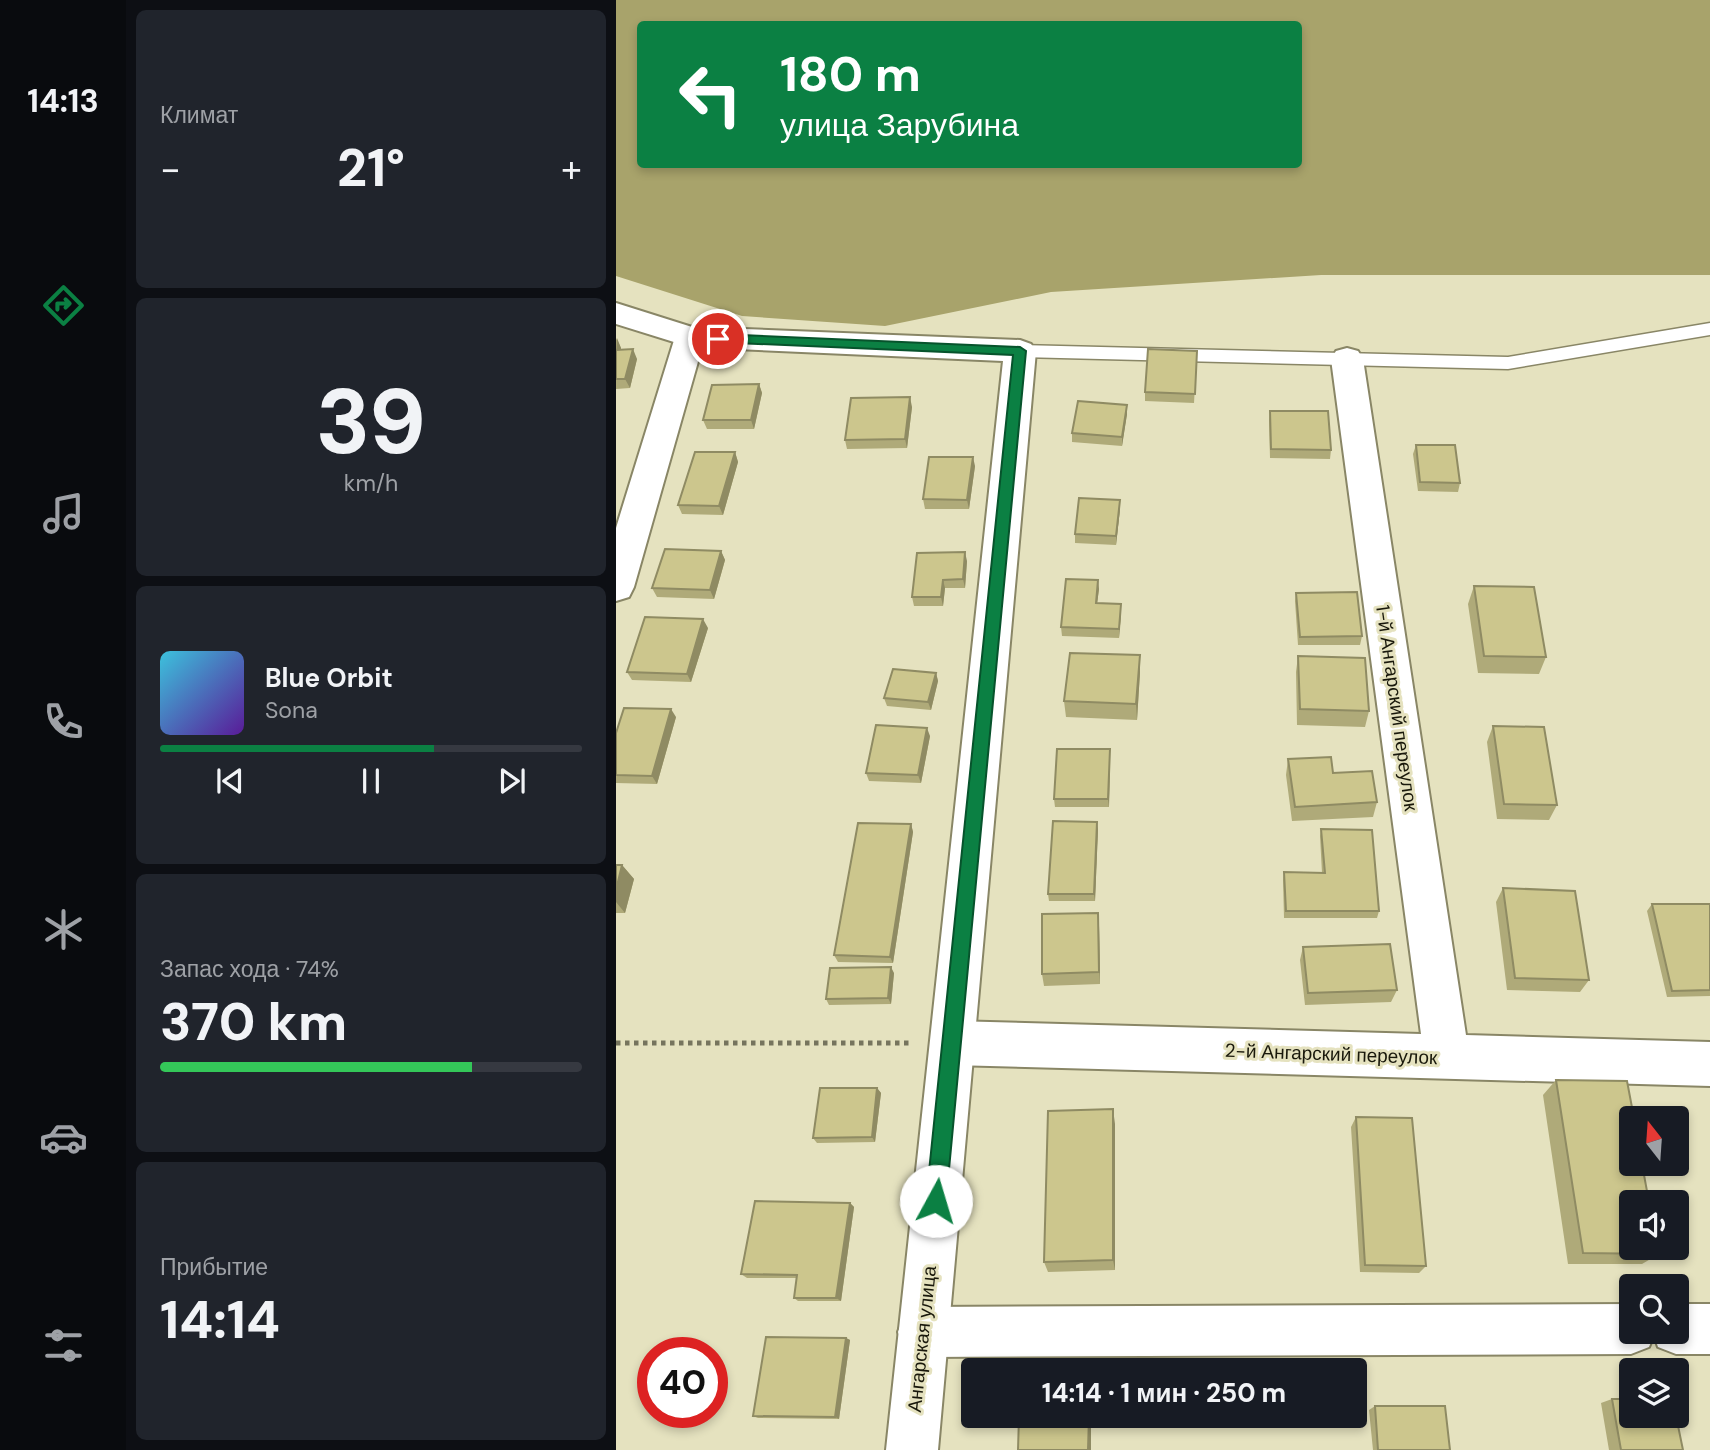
<!DOCTYPE html>
<html lang="ru">
<head>
<meta charset="utf-8">
<style>
	body { margin:0; font-family:"DM Sans",sans-serif; background:#20242c; color:#f1f3f6; height:100vh; display:flex; flex-direction:column; font-size:26px; white-space:nowrap }
	* { box-sizing:border-box; margin:0 }
	p { font-size:23px; color:#9ea1a6 }
	.icon { flex:none; width:38px; height:38px; fill:none; stroke:currentColor; stroke-width:2; stroke-linecap:round; stroke-linejoin:round }
	.map { position:relative; flex:1; overflow:hidden }
	.drawer { display:flex; flex-direction:column; gap:10px; padding:10px; background:#0d0f14; width:490px }
	.drawer>* { flex:none }
	.banner { position:absolute; left:21px; top:21px; width:665px; height:147px; border-radius:7px; box-shadow:0 4px 10px #0003; background:#0b8043; color:#fff; overflow:hidden }
	.needle { width:46px; rotate:343deg }
	.fabs { position:absolute; left:1003px; top:1106px; display:grid; gap:14px }
	.fabs a { display:grid; place-items:center; width:70px; height:70px; border-radius:7px; background:#171b24; box-shadow:0 4px 10px #0003; font-size:35px }
	.speed { position:absolute; left:21px; top:1337px; display:flex; gap:14px; font-size:35px; font-weight:700; text-align:center }
	.speed>* { display:grid; place-content:center; width:91px; height:91px; border-radius:50%; background:#171b24; box-shadow:0 4px 10px #0003; line-height:1 }
	.speed .limit { border:10px solid #d22; background:#fff; color:#111 }
	.pin { position:absolute; display:grid; place-items:center; width:60px; height:60px; color:#fff; margin:-30px; border:4px solid #fff; border-radius:50%; box-shadow:0 2px 7px #0007 }
	.me { position:absolute; width:77px; margin:-38px; rotate:6deg; stroke-linejoin:round; filter:drop-shadow(0 0 5px #0008) }
	.turn { display:flex; align-items:center; gap:24px; height:147px; padding:0 28px; font-size:32px }
	.turn .icon { width:91px; height:91px; stroke-width:2.5 }
	.turn b { display:block; font-size:49px; line-height:60px }
	.big { font-size:52px; font-weight:800; line-height:1.1 }
	.drawer .widget { flex:1; display:flex; flex-direction:column; justify-content:center; gap:10px; min-width:0; padding:0 24px; border-radius:10px; background:#20242c }
	.drawer .dial { align-items:center; gap:0 }
	.dial b { font-size:91px; line-height:1 }
	.song { display:flex; align-items:center; gap:21px }
	.cover { width:84px; height:84px; border-radius:10px; background:linear-gradient(135deg,hsl(190 70% 55%),hsl(270 70% 35%)) }
	.played { height:7px; border-radius:4px; background:linear-gradient(90deg,#0b8043 65%,#363941 65%) }
	.keys { display:flex; justify-content:space-around; direction:ltr }
	.heat { display:flex; justify-content:space-between; align-items:center; font-size:38px; direction:ltr }
	.charge { height:10px; border-radius:5px; background:linear-gradient(90deg,#34c759 74%,#363941 0) }
	.trip { position:absolute; left:345px; top:1358px; width:406px; height:70px; border-radius:7px; background:#171b24; box-shadow:0 4px 10px #0003; font-weight:800; line-height:70px; text-align:center }
	main { display:flex; flex:1; min-height:0 }
	.tabs { display:flex; flex-direction:column; width:126px; justify-content:space-around; align-items:center; background:#090b0e; color:#9ea1a6 }
	.tabs .icon { width:49px; height:49px }
	.tabs .current { color:#0b8043 }
	.tabs b { font-size:32px; color:#f1f3f6 }
	.map>svg:first-child { display:block }
	.water { fill:#a8a36b; fill-rule:evenodd }
	.lines { fill:none; stroke-linecap:round; stroke-linejoin:round }
	.service-casing { stroke:#898666; stroke-width:3 }
	.minor-casing { stroke:#898666; stroke-width:4 }
	.tertiary-casing { stroke:#898666; stroke-width:4 }
	.path { stroke:#76745d; stroke-width:5; stroke-dasharray:4.5 4.5; stroke-linecap:butt }
	.service { fill:#fff; fill-rule:evenodd }
	.minor { fill:#fff; fill-rule:evenodd }
	.tertiary { fill:#fff; fill-rule:evenodd }
	.wall { fill:#afaa79 }
	.shaded-wall { fill:#8f8b63 }
	.building { fill:#ccc68d; stroke:#8f8b63; stroke-width:2 }
	.route { fill:#0b8043; stroke:#07532c; stroke-width:2 }
	.labels { text-anchor:middle; dominant-baseline:central; stroke-width:6; stroke-linejoin:round; paint-order:stroke }
	.street-label { font-size:19px; fill:#19180b; stroke:#e5e2bf }
</style>
</head>
<body>
<main>
<nav class="tabs">
<b>14:13</b>
<svg class="icon current" aria-label="directions" viewBox="0 0 24 24"><path d="M12 3l9 9-9 9-9-9zM9 14v-3h6M13 9l2 2-2 2"/></svg>
<svg class="icon" aria-label="music" viewBox="0 0 24 24"><path d="M9 18V5l10-2v13"/><circle cx="6" cy="18" r="3"/><circle cx="16" cy="16" r="3"/></svg>
<svg class="icon" aria-label="phone" viewBox="0 0 24 24"><path d="M5 4h4l2 5-3 2q2 4 5 5l2-3 5 2v4C11 20 4 13 5 4z"/></svg>
<svg class="icon" aria-label="climate" viewBox="0 0 24 24"><path d="M12 3v18M4 7l16 10M4 17L20 7"/></svg>
<svg class="icon" aria-label="car" viewBox="0 0 24 24"><path d="M5 17H2v-5l4-1 3-4h7l3 4 3 1v5h-3M9 17h6M6 11h13"/><circle cx="7" cy="17" r="2"/><circle cx="17" cy="17" r="2"/></svg>
<svg class="icon" aria-label="filters" viewBox="0 0 24 24"><path d="M4 7h16M4 17h16"/><circle cx="9" cy="7" r="2"/><circle cx="15" cy="17" r="2"/></svg>
</nav>
<section class="drawer">
<div class="widget"><p>Климат</p>
<div class="heat"><a>−</a><b class="big">21°</b><a>+</a></div>
</div>
<div class="widget dial"><b>39</b><p>km/h</p></div>
<div class="widget">
<div class="song"><i class="cover"></i><div><b>Blue Orbit</b><p>Sona</p></div></div>
<div class="played"></div>
<div class="keys"><svg class="icon" aria-label="previous" viewBox="0 0 24 24"><path d="M18 5L8 12l10 7zM5 5v14"/></svg><svg class="icon" aria-label="pause" viewBox="0 0 24 24"><path d="M8 5v14M16 5v14"/></svg><svg class="icon" aria-label="next" viewBox="0 0 24 24"><path d="M6 5l10 7-10 7zM19 5v14"/></svg></div>
</div>
<div class="widget"><p>Запас хода · 74%</p><b class="big">370 km</b><div class="charge"></div></div>
<div class="widget"><p>Прибытие</p><b class="big">14:14</b></div>
</section>
<div class="map">
<svg width="1094" height="1450" viewBox="0 0 1094 1450">
	<rect width="100%" height="100%" fill="#e5e2bf"/>
	<path class="water" d="M 0,0 L 1094,0 L 1094,275 L 705,275 L 435,292 L 269,326 L 126,316 L 0,276 ZM 24,24 L 682,24 L 682,164 L 24,164 Z"/>
	<g class="lines">
		<defs>
			<path id="service" d="M 1094,323 L 1094,335 L 892,369 L 404,357 L 396,351 L 404,345 L 892,357 Z"/>
			<path id="minor" d="M 74,327 L 85,330 L 89,337 L 18,587 L 13,597 L 0,601 L 0,528 L 59,337 L 63,330 Z
				M 731,348 L 742,351 L 747,359 L 850,1035 L 1094,1042 L 1094,1086 L 336,1065 L 320,1058 L 314,1043 L 320,1028 L 336,1021 L 805,1034 L 715,359 L 720,351 Z
				M 1015,1304 L 1015,1332 L 1060,1332 L 1060,1304 L 1094,1304 L 1094,1354 L 1060,1354 L 1042,1347 L 1038,1335 L 1033,1347 L 1015,1354 L 307,1357 L 289,1350 L 282,1332 L 289,1314 L 307,1307 Z"/>
			<path id="tertiary" d="M 0,303 L 76,327 L 404,340 L 415,344 L 420,351 L 322,1450 L 270,1450 L 387,361 L 74,347 L 0,324 Z"/>
		</defs>
		<use href="#service" class="service-casing"/>
		<use href="#minor" class="minor-casing"/>
		<use href="#tertiary" class="tertiary-casing"/>
		<path class="path" d="M 0,1043 L 296,1043"/>
		<use href="#service" class="service"/>
		<use href="#minor" class="minor"/>
		<use href="#tertiary" class="tertiary"/>
	</g>
	<path class="wall" d="M 0,338 L 5,348 L 5,350 L 21,359 L 14,388 L 0,389 Z
		M 581,351 L 578,403 L 529,401 L 529,392 Z
		M 143,384 L 146,393 L 138,429 L 91,429 L 87,420 Z
		M 511,405 L 511,414 L 506,446 L 456,442 L 456,433 Z
		M 296,407 L 291,448 L 231,449 L 229,440 Z
		M 654,411 L 715,450 L 714,459 L 654,458 L 653,420 Z
		M 800,445 L 844,483 L 842,492 L 802,491 L 797,454 Z
		M 119,452 L 122,462 L 107,515 L 66,514 L 62,505 Z
		M 359,466 L 353,509 L 309,509 L 307,499 Z
		M 504,509 L 500,545 L 459,543 L 459,534 Z
		M 105,551 L 109,560 L 98,599 L 41,597 L 36,588 Z
		M 351,561 L 349,588 L 329,588 L 327,606 L 298,606 L 296,597 Z
		M 858,586 L 930,657 L 923,674 L 862,673 L 852,604 Z
		M 483,589 L 481,603 L 505,613 L 503,638 L 446,636 L 445,627 Z
		M 680,593 L 746,636 L 744,645 L 682,645 L 679,601 Z
		M 92,628 L 75,682 L 16,680 L 11,672 Z
		M 524,655 L 524,672 L 521,720 L 450,717 L 448,701 Z
		M 682,656 L 753,711 L 749,727 L 681,725 L 680,672 Z
		M 320,673 L 322,681 L 315,710 L 271,706 L 268,698 Z
		M 60,717 L 41,784 L 0,783 L 0,733 Z
		M 877,726 L 941,805 L 933,820 L 881,819 L 871,742 Z
		M 314,736 L 305,783 L 253,781 L 250,773 Z
		M 494,757 L 493,807 L 439,807 L 438,799 Z
		M 672,759 L 717,773 L 761,802 L 757,817 L 676,821 L 670,775 Z
		M 295,824 L 297,832 L 277,963 L 222,962 L 218,955 Z
		M 482,829 L 479,901 L 433,901 L 432,894 Z
		M 705,829 L 763,911 L 761,918 L 668,918 L 667,880 L 668,872 L 706,873 L 704,836 Z
		M 0,865 L 6,865 L 18,879 L 9,913 L 0,913 Z
		M 887,888 L 973,980 L 964,992 L 891,990 L 880,902 Z
		M 1036,904 L 1094,904 L 1094,996 L 1051,997 L 1031,911 Z
		M 482,913 L 483,926 L 484,984 L 428,986 L 426,974 Z
		M 687,947 L 781,990 L 775,1002 L 689,1005 L 684,960 Z
		M 278,973 L 275,1004 L 213,1005 L 210,999 Z
		M 940,1080 L 1043,1254 L 1026,1264 L 952,1264 L 927,1095 Z
		M 261,1088 L 265,1093 L 259,1142 L 201,1143 L 197,1138 Z
		M 740,1117 L 810,1266 L 803,1273 L 744,1272 L 735,1127 Z
		M 499,1124 L 499,1270 L 432,1272 L 428,1262 Z
		M 234,1203 L 238,1207 L 225,1301 L 182,1301 L 178,1298 L 181,1278 L 131,1278 L 125,1274 Z
		M 230,1338 L 234,1340 L 223,1419 L 142,1418 L 137,1416 Z
		M 996,1399 L 1067,1450 L 993,1450 L 985,1403 Z
		M 759,1406 L 834,1450 L 757,1450 L 753,1410 Z"/>
	<path class="shaded-wall" d="M 1,338 L 5,348 L 3,359 L 0,353 Z
		M 17,349 L 21,359 L 14,388 L 9,379 Z
		M 143,384 L 146,393 L 138,429 L 135,420 Z
		M 294,397 L 296,407 L 291,448 L 289,439 Z
		M 511,405 L 511,414 L 506,446 L 506,437 Z
		M 119,452 L 122,462 L 107,515 L 103,506 Z
		M 357,457 L 359,466 L 353,509 L 351,500 Z
		M 504,500 L 504,509 L 500,545 L 500,536 Z
		M 105,551 L 109,560 L 98,599 L 94,590 Z
		M 349,552 L 351,561 L 349,588 L 347,579 Z
		M 327,580 L 329,588 L 327,606 L 325,597 Z
		M 482,580 L 483,589 L 480,612 L 480,603 Z
		M 505,604 L 505,613 L 503,638 L 503,629 Z
		M 87,619 L 92,628 L 75,682 L 71,674 Z
		M 524,655 L 524,672 L 521,720 L 520,704 Z
		M 320,673 L 322,681 L 315,710 L 312,702 Z
		M 55,709 L 60,717 L 41,784 L 36,776 Z
		M 311,728 L 314,736 L 305,783 L 302,775 Z
		M 494,749 L 494,757 L 493,807 L 492,799 Z
		M 481,822 L 482,829 L 479,901 L 478,894 Z
		M 295,824 L 297,832 L 277,963 L 274,957 Z
		M 6,865 L 18,879 L 9,913 L 0,902 L 0,890 Z
		M 482,913 L 483,926 L 484,984 L 483,972 Z
		M 275,967 L 278,973 L 275,1004 L 272,998 Z
		M 261,1088 L 265,1093 L 259,1142 L 256,1137 Z
		M 497,1109 L 499,1124 L 499,1270 L 497,1260 Z
		M 234,1203 L 238,1207 L 225,1301 L 220,1298 Z
		M 230,1338 L 234,1340 L 223,1419 L 219,1417 Z
		M 473,1416 L 475,1416 L 475,1450 L 472,1450 Z"/>
	<path class="building" d="M 17,349 L 9,379 L 0,379 L 0,350 Z
		M 532,349 L 581,351 L 579,394 L 529,392 Z
		M 143,384 L 135,420 L 87,420 L 96,385 Z
		M 294,397 L 289,439 L 229,440 L 235,398 Z
		M 462,401 L 511,405 L 506,437 L 456,433 Z
		M 654,411 L 712,411 L 715,450 L 655,449 Z
		M 800,445 L 839,445 L 844,483 L 804,482 Z
		M 79,452 L 119,452 L 103,506 L 62,505 Z
		M 313,457 L 357,457 L 351,500 L 307,499 Z
		M 463,498 L 504,500 L 500,536 L 459,534 Z
		M 49,549 L 105,551 L 94,590 L 36,588 Z
		M 349,552 L 347,579 L 327,580 L 325,597 L 296,597 L 301,553 Z
		M 450,579 L 482,580 L 480,603 L 505,604 L 503,629 L 445,627 Z
		M 858,586 L 918,587 L 930,657 L 868,656 Z
		M 741,592 L 746,636 L 684,637 L 680,593 Z
		M 29,617 L 87,619 L 71,674 L 11,672 Z
		M 454,653 L 524,655 L 520,704 L 448,701 Z
		M 682,656 L 749,658 L 753,711 L 684,709 Z
		M 277,669 L 320,673 L 312,702 L 268,698 Z
		M 8,708 L 55,709 L 36,776 L 0,775 L 0,733 Z
		M 260,725 L 311,728 L 302,775 L 250,773 Z
		M 877,726 L 928,727 L 941,805 L 888,804 Z
		M 441,749 L 494,749 L 492,799 L 438,799 Z
		M 715,757 L 717,773 L 756,771 L 761,802 L 679,807 L 672,759 Z
		M 437,821 L 481,822 L 478,894 L 432,894 Z
		M 242,823 L 295,824 L 274,957 L 218,955 Z
		M 705,829 L 756,830 L 763,911 L 670,911 L 668,872 L 709,873 Z
		M 0,865 L 6,865 L 0,890 Z
		M 887,888 L 959,891 L 973,980 L 899,978 Z
		M 1036,904 L 1094,904 L 1094,990 L 1056,991 Z
		M 482,913 L 483,972 L 426,974 L 426,914 Z
		M 774,944 L 781,990 L 692,993 L 687,947 Z
		M 275,967 L 272,998 L 210,999 L 214,968 Z
		M 940,1080 L 1011,1081 L 1018,1118 L 1015,1118 L 1015,1164 L 1026,1164 L 1033,1202 L 1015,1202 L 1015,1248 L 1042,1248 L 1043,1254 L 967,1253 Z
		M 204,1088 L 261,1088 L 256,1137 L 197,1138 Z
		M 497,1109 L 497,1260 L 428,1262 L 432,1111 Z
		M 740,1117 L 796,1118 L 810,1266 L 749,1265 Z
		M 139,1201 L 234,1203 L 220,1298 L 178,1298 L 181,1275 L 125,1274 Z
		M 150,1337 L 230,1338 L 219,1417 L 137,1416 Z
		M 996,1399 L 1015,1399 L 1015,1416 L 1060,1416 L 1067,1450 L 1005,1450 Z
		M 759,1406 L 829,1406 L 834,1450 L 762,1450 Z
		M 403,1416 L 473,1416 L 472,1450 L 402,1450 Z"/>
	<path class="route" d="M 102,334 L 404,347 L 410,351 L 330,1201 L 327,1208 L 320,1211 L 313,1208 L 310,1201 L 397,355 L 97,342 L 97,336 Z"/>
	<g class="labels">
		<g class="street-label">
			<text transform="translate(781 708) rotate(82)">1-й Ангарский переулок</text>
			<text transform="translate(715 1054) rotate(2)">2-й Ангарский переулок</text>
			<text transform="translate(306 1339) rotate(-84)">Ангарская улица</text>
		</g>
	</g>
</svg>
<div class="fabs">
<a><svg class="needle" viewBox="-14 -14 28 28"><path d="M0-13l5 13h-10z" fill="#e53935"/><path d="M0 13l5-13h-10z" fill="#9ea1a6"/></svg></a>
<a><svg class="icon" aria-label="sound" viewBox="0 0 24 24"><path d="M4 9h4l5-4v14l-5-4H4zM17 9q2 3 0 6"/></svg></a>
<a><svg class="icon" aria-label="search" viewBox="0 0 24 24"><circle cx="10" cy="10" r="6"/><path d="M15 15l6 6"/></svg></a>
<a><svg class="icon" aria-label="layers" viewBox="0 0 24 24"><path d="M12 4l9 5-9 5-9-5zM3 14l9 5 9-5"/></svg></a>
</div>
<div class="speed"><div class="limit">40</div></div>
<div class="pin" style="left:102px;top:339px;background:#d93025"><svg class="icon" aria-label="arrive" viewBox="0 0 24 24"><path d="M6 21V4h12l-3 4 3 4H6"/></svg></div>
<svg class="me" style="left:320px;top:1201px" viewBox="-20 -20 40 40"><circle r="19" fill="#fff"/><path d="M0-13L10 11 0 6-10 11z" fill="#0b8043"/></svg>
<div class="trip">14:14 · 1 мин · 250 m</div>
<div class="banner">
<div class="turn"><svg class="icon" aria-label="left" viewBox="0 0 24 24"><path d="M17 20v-9H6M10 6l-5 5 5 5"/></svg><div><b>180 m</b>улица Зарубина</div></div>
</div>
</div>
</main>
</body>
</html>
